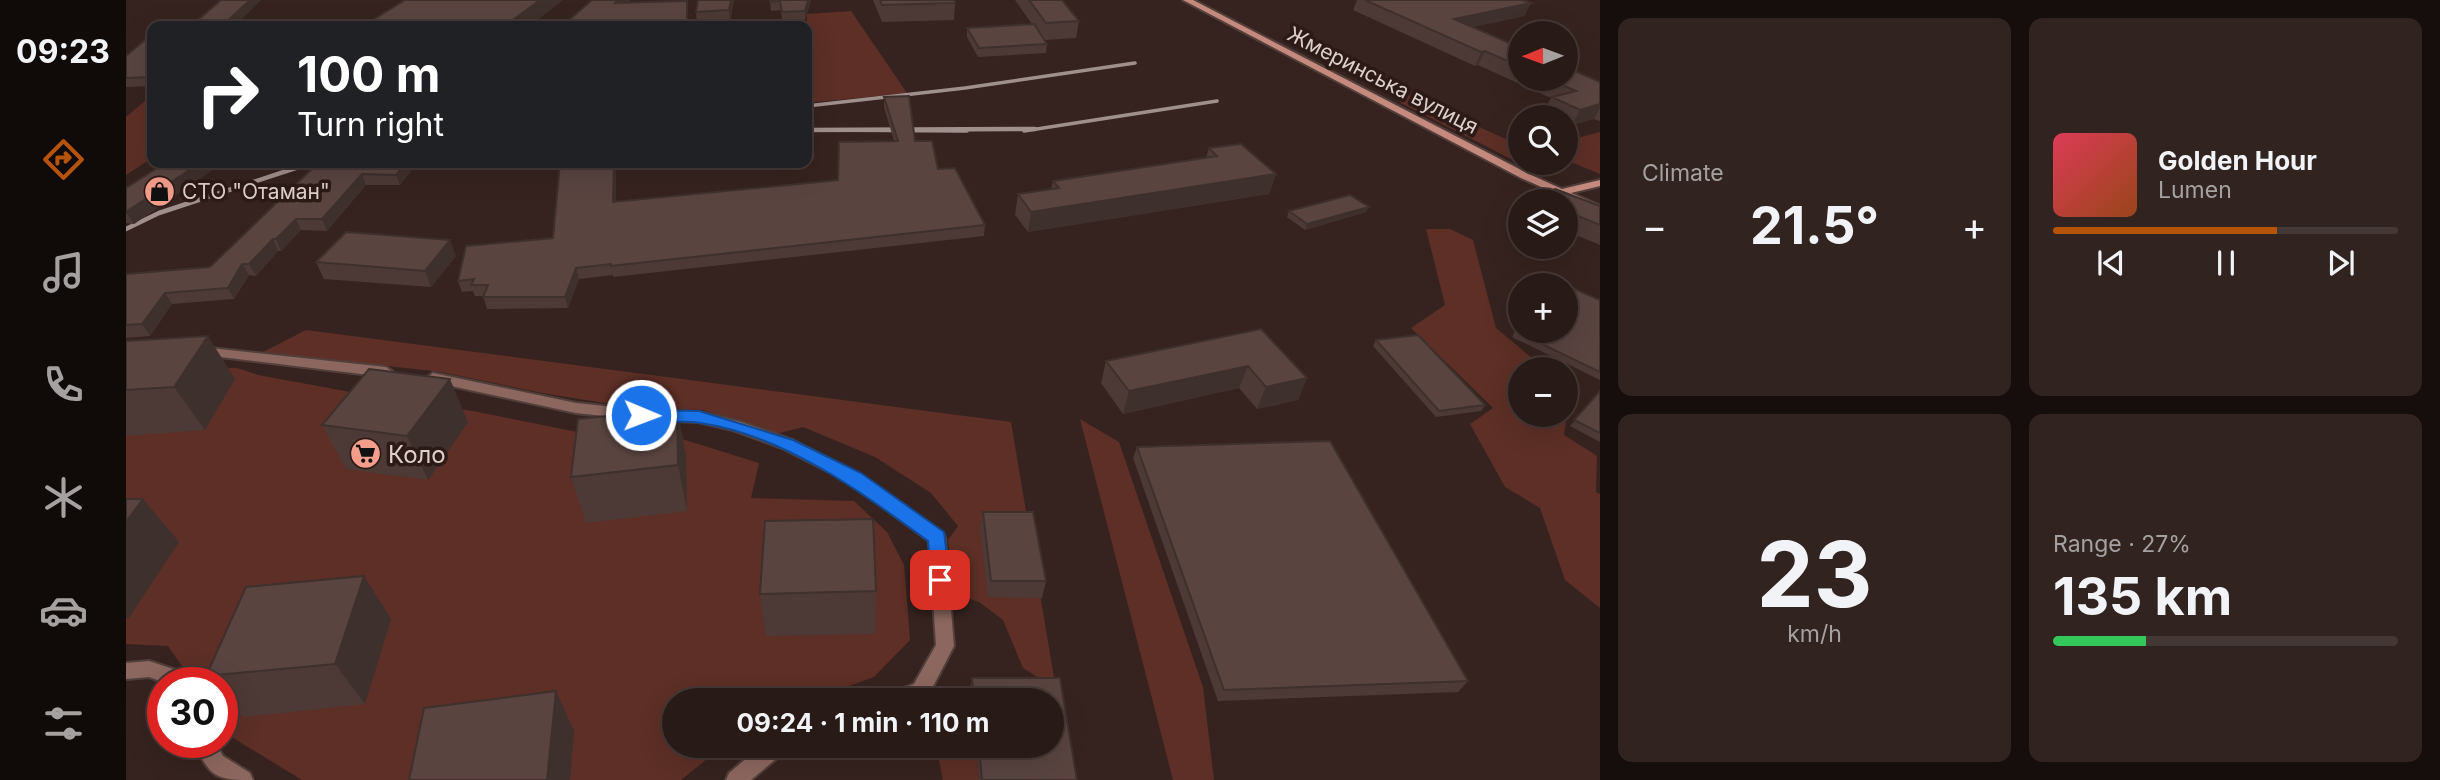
<!DOCTYPE html>
<html lang="en">
<head>
<meta charset="utf-8">
<style>
	body { margin:0; font-family:Inter,sans-serif; background:#302320; color:#f1f3f6; height:100vh; display:flex; flex-direction:column; font-size:26px; white-space:nowrap }
	* { box-sizing:border-box; margin:0 }
	p { font-size:23px; color:#a5a1a1 }
	.icon { flex:none; width:38px; height:38px; fill:none; stroke:currentColor; stroke-width:2; stroke-linecap:round; stroke-linejoin:round }
	.map { position:relative; flex:1; overflow:hidden }
	.side { display:flex; flex-direction:column; gap:18px; padding:18px; background:#160e0d; width:840px }
	.side>* { flex:none }
	.banner { position:absolute; left:21px; top:21px; width:665px; height:147px; border-radius:14px; box-shadow:0 7px 28px #0002,0 0 0 2px #443836; background:#202124; color:#fff; overflow:hidden }
	.needle { width:46px; rotate:269deg }
	.controls { position:absolute; left:1382px; top:21px; display:grid; gap:14px }
	.controls a { display:grid; place-items:center; width:70px; height:70px; border-radius:50%; background:#281a17; box-shadow:0 7px 28px #0002,0 0 0 2px #443836; font-size:35px }
	.speed { position:absolute; left:21px; top:667px; display:flex; gap:14px; font-size:35px; font-weight:700; text-align:center }
	.speed>* { display:grid; place-content:center; width:91px; height:91px; border-radius:50%; background:#281a17; box-shadow:0 7px 28px #0002,0 0 0 2px #443836; line-height:1 }
	.speed .limit { border:10px solid #d22; background:#fff; color:#111 }
	.pin { position:absolute; display:grid; place-items:center; width:60px; height:60px; color:#fff; margin:-30px; border-radius:14px; box-shadow:0 4px 10px #0006 }
	.me { position:absolute; width:77px; margin:-38px; rotate:91deg; stroke-linejoin:round; filter:drop-shadow(0 0 5px #0008) }
	.turn { display:flex; align-items:center; gap:24px; height:147px; padding:0 35px; font-size:32px }
	.turn .icon { width:91px; height:91px; stroke-width:2.5 }
	.turn b { display:block; font-size:49px; line-height:60px }
	.big { font-size:52px; font-weight:700; line-height:1.1 }
	.side .card { flex:1; display:flex; flex-direction:column; justify-content:center; gap:10px; min-width:0; padding:0 24px; border-radius:14px; background:#302320 }
	.side .dial { align-items:center; gap:0 }
	.dial b { font-size:91px; line-height:1 }
	.song { display:flex; align-items:center; gap:21px }
	.cover { width:84px; height:84px; border-radius:10px; background:linear-gradient(135deg,hsl(350 70% 55%),hsl(20 70% 35%)) }
	.played { height:7px; border-radius:4px; background:linear-gradient(90deg,#b45309 65%,#443836 65%) }
	.keys { display:flex; justify-content:space-around; direction:ltr }
	.heat { display:flex; justify-content:space-between; align-items:center; font-size:38px; direction:ltr }
	.charge { height:10px; border-radius:5px; background:linear-gradient(90deg,#34c759 27%,#443836 0) }
	.side .tiles { flex:1; display:grid; gap:18px; grid-template-columns:repeat(2,1fr) }
	.trip { position:absolute; left:536px; top:688px; width:402px; height:70px; border-radius:35px; background:#281a17; box-shadow:0 7px 28px #0002,0 0 0 2px #443836; font-weight:700; line-height:70px; text-align:center }
	main { display:flex; flex:1; min-height:0 }
	.tab-bar { display:flex; flex-direction:column; width:126px; justify-content:space-around; align-items:center; background:#100a09; color:#a5a1a1 }
	.tab-bar .icon { width:49px; height:49px }
	.tab-bar .on { color:#b45309 }
	.tab-bar b { font-size:32px; color:#f1f3f6 }
	.map>svg:first-child { display:block }
	.green { fill:#5d2f26 }
	.lines { fill:none; stroke-linecap:round; stroke-linejoin:round }
	.street-casing { stroke:#513f3b; stroke-width:4 }
	.secondary-casing { stroke:#513f3b; stroke-width:4 }
	.street { fill:#8c675f; fill-rule:evenodd }
	.secondary { fill:#c58a7d; fill-rule:evenodd }
	.rail-far1 { stroke:#a0908d; stroke-width:3.5 }
	.rail { stroke:#a0908d; stroke-width:4.5 }
	.wall { fill:#4d3a37 }
	.shaded-wall { fill:#3e302d }
	.building { fill:#594440; stroke:#3e302d; stroke-width:2 }
	.route { fill:#1a73e8; stroke:#114b97; stroke-width:2 }
	.labels { text-anchor:middle; dominant-baseline:central; stroke-width:7; stroke-linejoin:round; paint-order:stroke }
	.far-street-label { font-size:21px; fill:#dccfcc; stroke:#2c1a16 }
	.far-poi-label { font-size:21px; fill:#dccfcc; stroke:#2c1a16; text-anchor:start }
	.poi-label { font-size:24px; fill:#dccfcc; stroke:#2c1a16; text-anchor:start }
</style>
</head>
<body>
<main>
<nav class="tab-bar">
<b>09:23</b>
<svg class="icon on" aria-label="directions" viewBox="0 0 24 24"><path d="M12 3l9 9-9 9-9-9zM9 14v-3h6M13 9l2 2-2 2"/></svg>
<svg class="icon" aria-label="music" viewBox="0 0 24 24"><path d="M9 18V5l10-2v13"/><circle cx="6" cy="18" r="3"/><circle cx="16" cy="16" r="3"/></svg>
<svg class="icon" aria-label="phone" viewBox="0 0 24 24"><path d="M5 4h4l2 5-3 2q2 4 5 5l2-3 5 2v4C11 20 4 13 5 4z"/></svg>
<svg class="icon" aria-label="climate" viewBox="0 0 24 24"><path d="M12 3v18M4 7l16 10M4 17L20 7"/></svg>
<svg class="icon" aria-label="car" viewBox="0 0 24 24"><path d="M5 17H2v-5l4-1 3-4h7l3 4 3 1v5h-3M9 17h6M6 11h13"/><circle cx="7" cy="17" r="2"/><circle cx="17" cy="17" r="2"/></svg>
<svg class="icon" aria-label="filters" viewBox="0 0 24 24"><path d="M4 7h16M4 17h16"/><circle cx="9" cy="7" r="2"/><circle cx="15" cy="17" r="2"/></svg>
</nav>
<div class="map">
<svg width="1474" height="780" viewBox="0 0 1474 780">
	<rect width="100%" height="100%" fill="#36231f"/>
	<path class="green" d="M 725,11 L 781,93 L 681,103 L 681,26 L 608,26 L 609,22 L 681,21 L 681,14 Z
		M 1272,90 L 1395,146 L 1395,163 L 1397,163 L 1395,164 L 1275,103 L 1269,95 Z
		M 26,95 L 26,158 L 0,175 L 0,117 Z
		M 1474,132 L 1474,174 L 1440,160 L 1440,136 L 1451,138 Z
		M 1300,229 L 1324,229 L 1347,240 L 1370,328 L 1419,369 L 1395,369 L 1395,415 L 1440,415 L 1440,410 L 1441,412 L 1438,435 L 1471,456 L 1470,492 L 1474,494 L 1474,608 L 1439,580 L 1414,508 L 1379,487 L 1344,424 L 1367,408 L 1285,328 L 1319,305 Z
		M 180,330 L 885,422 L 930,689 L 897,668 L 877,620 L 853,602 L 829,594 L 822,540 L 832,526 L 805,493 L 749,457 L 677,427 L 639,437 L 642,430 L 577,410 L 509,408 L 416,393 L 315,372 L 137,352 Z
		M 111,368 L 132,375 L 241,395 L 347,411 L 461,434 L 556,439 L 633,463 L 625,498 L 728,501 L 761,532 L 778,565 L 784,640 L 748,677 L 684,700 L 548,700 L 548,746 L 597,746 L 555,780 L 176,780 L 104,736 L 96,725 L 96,682 L 67,682 L 42,646 L 0,644 L 0,369 Z
		M 954,419 L 993,442 L 1077,687 L 1088,780 L 1047,780 Z
		M 810,746 L 850,746 L 853,780 L 817,780 Z"/>
	<g class="lines">
		<defs>
			<path id="street" d="M 75,347 L 260,367 L 267,372 L 260,377 L 70,354 L 68,351 Z
				M 307,373 L 450,403 L 515,410 L 573,412 L 615,422 L 666,440 L 733,474 L 817,533 L 819,538 L 828,646 L 802,696 L 792,700 L 759,700 L 762,694 L 788,684 L 810,645 L 803,541 L 723,482 L 656,448 L 607,430 L 573,422 L 515,420 L 450,413 L 302,381 L 300,378 Z
				M 23,661 L 53,671 L 57,682 L 37,682 L 23,677 L 0,679 L 0,663 Z
				M 68,742 L 89,742 L 97,756 L 124,773 L 127,780 C 90,780 84,778 68,742 Z
				M 635,746 L 660,746 L 657,753 L 625,780 L 600,780 L 603,773 Z"/>
			<path id="secondary" d="M 1057,0 L 1067,0 L 1403,174 L 1436,189 L 1474,180 L 1474,186 L 1445,193 L 1474,206 L 1474,213 L 1395,178 Z"/>
		</defs>
		<use href="#street" class="street-casing"/>
		<use href="#secondary" class="secondary-casing"/>
		<use href="#street" class="street"/>
		<use href="#secondary" class="secondary"/>
		<path class="rail-far1" d="M 681,106 L 839,88 L 1009,63
			M 681,130 L 841,131
			M 898,131 L 1091,101"/>
		<path class="rail" d="M 681,130 L 909,129
			M 0,229 L 33,213 L 185,163"/>
	</g>
	<path class="wall" d="M 572,0 L 608,0 L 604,23 L 571,25 L 570,12 Z
		M 644,0 L 685,0 L 679,20 L 656,21 L 655,10 L 645,11 Z
		M 747,0 L 828,0 L 829,3 L 828,20 L 756,22 Z
		M 889,0 L 936,0 L 953,21 L 950,38 L 919,40 L 921,44 L 920,53 L 852,57 L 841,37 L 841,28 L 906,24 Z
		M 1231,0 L 1396,0 L 1405,3 L 1398,16 L 1347,27 L 1395,48 L 1395,79 L 1440,79 L 1474,82 L 1474,121 L 1468,119 L 1446,125 L 1440,122 L 1440,117 L 1430,117 L 1418,111 L 1425,98 L 1352,65 L 1349,66 L 1227,10 Z
		M 26,34 L 26,86 L 0,87 L 0,56 Z
		M 758,97 L 789,141 L 859,225 L 858,236 L 487,277 L 487,275 L 453,279 L 442,308 L 361,309 L 357,296 L 349,296 L 347,291 L 336,292 L 332,281 L 427,238 L 490,202 L 712,180 L 768,141 L 758,107 Z
		M 681,100 L 687,100 L 688,159 L 681,159 Z
		M 1083,148 L 1150,174 L 1143,194 L 902,232 L 889,215 L 892,194 L 925,189 L 927,181 L 1080,158 Z
		M 39,163 L 121,163 L 116,167 L 91,167 L 8,224 L 0,223 L 0,188 Z
		M 192,163 L 289,163 L 290,165 L 274,185 L 240,185 L 201,231 L 175,230 L 155,251 L 152,251 L 130,276 L 123,275 L 108,299 L 46,304 L 24,336 L 0,338 L 0,274 L 84,267 Z
		M 1429,189 L 1474,206 L 1474,245 L 1440,231 L 1440,201 L 1413,201 Z
		M 1243,207 L 1240,212 L 1179,230 L 1161,217 L 1163,211 Z
		M 330,256 L 305,287 L 198,279 L 190,262 Z
		M 1474,300 L 1474,380 L 1386,337 L 1389,331 Z
		M 1135,329 L 1181,378 L 1172,400 L 1131,409 L 1113,388 L 997,414 L 975,383 L 980,361 Z
		M 1250,340 L 1359,405 L 1355,411 L 1310,417 L 1247,346 Z
		M 0,341 L 109,379 L 79,430 L 0,436 Z
		M 1474,391 L 1474,442 L 1444,426 Z
		M 551,409 L 560,455 L 561,511 L 460,523 L 445,477 Z
		M 342,422 L 302,480 L 220,469 L 196,425 Z
		M 1011,447 L 1342,681 L 1332,692 L 1092,701 L 1007,458 Z
		M 857,512 L 920,581 L 916,598 L 862,597 L 854,529 Z
		M 750,591 L 749,634 L 640,636 L 634,594 Z
		M 265,619 L 239,704 L 118,717 L 96,694 L 96,682 L 85,682 L 80,676 Z
		M 846,678 L 934,678 L 951,780 L 853,780 L 850,746 L 926,746 L 926,700 L 845,700 L 844,689 Z"/>
	<path class="shaded-wall" d="M 124,0 L 135,0 L 109,26 L 96,26 Z
		M 414,0 L 437,0 L 404,26 L 379,26 Z
		M 492,0 L 505,0 L 491,13 L 489,3 Z
		M 605,0 L 608,0 L 604,23 L 603,10 Z
		M 682,0 L 685,0 L 679,20 L 679,11 Z
		M 1405,3 L 1398,16 L 1322,32 L 1328,19 Z
		M 1359,51 L 1352,65 L 1349,66 L 1355,52 Z
		M 1474,104 L 1474,108 L 1468,119 L 1446,125 L 1454,110 Z
		M 74,163 L 89,163 L 91,167 L 8,224 L 0,212 Z
		M 114,163 L 121,163 L 116,167 Z
		M 279,163 L 289,163 L 290,165 L 274,185 L 270,175 Z
		M 488,163 L 490,163 L 490,213 L 487,202 Z
		M 236,174 L 240,185 L 201,231 L 196,219 Z
		M 1150,174 L 1143,194 L 902,232 L 905,212 Z
		M 1243,207 L 1240,212 L 1179,230 L 1181,224 Z
		M 170,219 L 175,230 L 155,251 L 150,239 Z
		M 147,239 L 152,251 L 130,276 L 123,264 Z
		M 324,240 L 330,256 L 305,287 L 299,271 Z
		M 116,264 L 123,275 L 108,299 L 102,288 Z
		M 450,268 L 453,279 L 442,308 L 439,297 Z
		M 39,293 L 46,304 L 24,336 L 16,324 Z
		M 82,336 L 109,379 L 79,430 L 48,387 Z
		M 1122,366 L 1113,388 L 997,414 L 1003,391 Z
		M 1181,378 L 1172,400 L 1131,409 L 1140,387 Z
		M 324,379 L 342,422 L 302,480 L 281,436 Z
		M 551,409 L 560,455 L 561,511 L 552,465 Z
		M 17,499 L 53,542 L 2,619 L 0,617 L 0,522 Z
		M 238,576 L 265,619 L 239,704 L 209,664 Z
		M 430,691 L 448,731 L 444,780 L 421,780 Z"/>
	<path class="building" d="M 95,0 L 124,0 L 96,26 L 37,26 L 47,21 L 72,20 Z
		M 279,0 L 414,0 L 379,26 L 237,26 Z
		M 466,0 L 492,0 L 489,3 L 561,1 L 561,26 L 436,26 Z
		M 572,0 L 605,0 L 603,10 L 570,12 Z
		M 644,0 L 682,0 L 679,11 L 656,12 L 654,1 L 644,2 Z
		M 754,0 L 828,0 L 829,3 L 756,5 Z
		M 903,0 L 936,0 L 953,21 L 920,23 Z
		M 1239,0 L 1396,0 L 1405,3 L 1328,19 L 1395,48 L 1395,67 L 1359,51 L 1355,52 Z
		M 908,24 L 921,44 L 853,48 L 841,28 Z
		M 26,34 L 26,77 L 0,78 L 0,56 Z
		M 1440,67 L 1474,82 L 1474,104 L 1454,110 L 1426,97 L 1450,91 L 1422,79 L 1440,79 Z
		M 783,96 L 789,141 L 806,141 L 812,169 L 829,168 L 859,225 L 485,266 L 485,264 L 450,268 L 439,297 L 357,297 L 362,285 L 345,285 L 348,279 L 332,281 L 340,246 L 427,238 L 434,163 L 488,163 L 487,202 L 712,180 L 713,142 L 772,141 L 758,97 Z
		M 681,100 L 687,100 L 687,146 L 681,146 Z
		M 1115,144 L 1150,174 L 905,212 L 892,194 L 933,188 L 927,181 L 1091,156 L 1083,148 Z
		M 39,163 L 74,163 L 0,212 L 0,188 Z
		M 192,163 L 279,163 L 270,175 L 236,174 L 196,219 L 170,219 L 150,239 L 147,239 L 123,264 L 116,264 L 102,288 L 39,293 L 16,324 L 0,325 L 0,274 L 84,267 Z
		M 1429,189 L 1474,206 L 1474,225 L 1440,211 L 1440,201 L 1416,201 L 1413,200 Z
		M 1224,195 L 1243,207 L 1181,224 L 1163,211 Z
		M 220,232 L 324,240 L 299,271 L 190,262 Z
		M 1444,287 L 1474,300 L 1474,372 L 1389,331 L 1395,327 L 1395,331 L 1440,331 L 1440,290 Z
		M 1135,329 L 1181,378 L 1140,387 L 1122,366 L 1003,391 L 980,361 Z
		M 1292,335 L 1359,405 L 1313,411 L 1250,340 Z
		M 82,336 L 48,387 L 0,390 L 0,341 Z
		M 243,369 L 324,379 L 281,436 L 196,425 Z
		M 1474,391 L 1474,433 L 1448,420 Z
		M 551,409 L 552,465 L 445,477 L 452,419 Z
		M 1204,441 L 1342,681 L 1098,690 L 1011,447 Z
		M 0,499 L 17,499 L 0,522 Z
		M 857,512 L 907,512 L 920,581 L 865,581 Z
		M 747,519 L 750,591 L 634,594 L 639,521 Z
		M 238,576 L 209,664 L 80,676 L 120,587 Z
		M 846,678 L 934,678 L 951,780 L 856,780 L 853,746 L 926,746 L 926,700 L 848,700 Z
		M 430,691 L 421,780 L 283,780 L 298,708 Z"/>
	<path class="route" d="M 515,410 L 573,411 L 667,440 L 735,473 L 818,532 L 824,580 L 821,586 L 814,588 L 808,586 L 805,580 L 802,541 C 735,492 658,435 574,423 C 553,419 530,426 509,420 L 507,415 Z"/>
	<defs>
		<symbol id="shop-disc" viewBox="-11 -11 22 22"><circle r="9.5" fill="#f49d8b" stroke="#2c1a16"/><path d="M-5-2.5h2.3a2.7 3.5 0 0 1 5.4 0H5L5.5 6h-11ZM-1.5-2.5h3a1.5 2.3 0 0 0-3 0Z" fill="#111"/></symbol>
		<symbol id="supermarket-disc" viewBox="-11 -11 22 22"><circle r="9.5" fill="#f49d8b" stroke="#2c1a16"/><path d="M-6-5.5h2.5l.6 2H6L4.5 2H-2.5L-4.4-4H-6ZM-1.5 3.2a1.3 1.3 0 1 0 .1 0ZM3 3.2a1.3 1.3 0 1 0 .1 0Z" fill="#111"/></symbol>
	</defs>
	<g fill-rule="evenodd">
		<use href="#shop-disc" x="16" y="174" width="35" height="35"/>
		<use href="#supermarket-disc" x="222" y="436" width="35" height="35"/>
	</g>
	<g class="labels">
		<g class="far-street-label">
			<text transform="translate(1257 80) rotate(27)">Жмеринська вулиця</text>
		</g>
		<g class="far-poi-label">
			<text x="56" y="191">СТО "Отаман"</text>
		</g>
		<g class="poi-label">
			<text x="262" y="454">Коло</text>
		</g>
	</g>
</svg>
<div class="controls">
<a><svg class="needle" viewBox="-14 -14 28 28"><path d="M0-13l5 13h-10z" fill="#e53935"/><path d="M0 13l5-13h-10z" fill="#a5a1a1"/></svg></a>
<a><svg class="icon" aria-label="search" viewBox="0 0 24 24"><circle cx="10" cy="10" r="6"/><path d="M15 15l6 6"/></svg></a>
<a><svg class="icon" aria-label="layers" viewBox="0 0 24 24"><path d="M12 4l9 5-9 5-9-5zM3 14l9 5 9-5"/></svg></a>
<a>+</a>
<a>−</a>
</div>
<div class="speed"><div class="limit">30</div></div>
<div class="pin" style="left:814px;top:580px;background:#d93025"><svg class="icon" aria-label="arrive" viewBox="0 0 24 24"><path d="M6 21V4h12l-3 4 3 4H6"/></svg></div>
<svg class="me" style="left:515px;top:415px" viewBox="-20 -20 40 40"><circle r="17" fill="#1a73e8" stroke="#fff" stroke-width="3"/><path d="M0-11L8 9 0 5-8 9z" fill="#fff"/></svg>
<div class="trip">09:24 · 1 min · 110 m</div>
<div class="banner">
<div class="turn"><svg class="icon" aria-label="right" viewBox="0 0 24 24"><path d="M7 20v-9h11M14 6l5 5-5 5"/></svg><div><b>100 m</b>Turn right</div></div>
</div>
</div>
<section class="side">
<div class="tiles">
<div class="card"><p>Climate</p>
<div class="heat"><a>−</a><b class="big">21.5°</b><a>+</a></div>
</div>
<div class="card">
<div class="song"><i class="cover"></i><div><b>Golden Hour</b><p>Lumen</p></div></div>
<div class="played"></div>
<div class="keys"><svg class="icon" aria-label="previous" viewBox="0 0 24 24"><path d="M18 5L8 12l10 7zM5 5v14"/></svg><svg class="icon" aria-label="pause" viewBox="0 0 24 24"><path d="M8 5v14M16 5v14"/></svg><svg class="icon" aria-label="next" viewBox="0 0 24 24"><path d="M6 5l10 7-10 7zM19 5v14"/></svg></div>
</div>
<div class="card dial"><b>23</b><p>km/h</p></div>
<div class="card"><p>Range · 27%</p><b class="big">135 km</b><div class="charge"></div></div>
</div>
</section>
</main>
</body>
</html>
